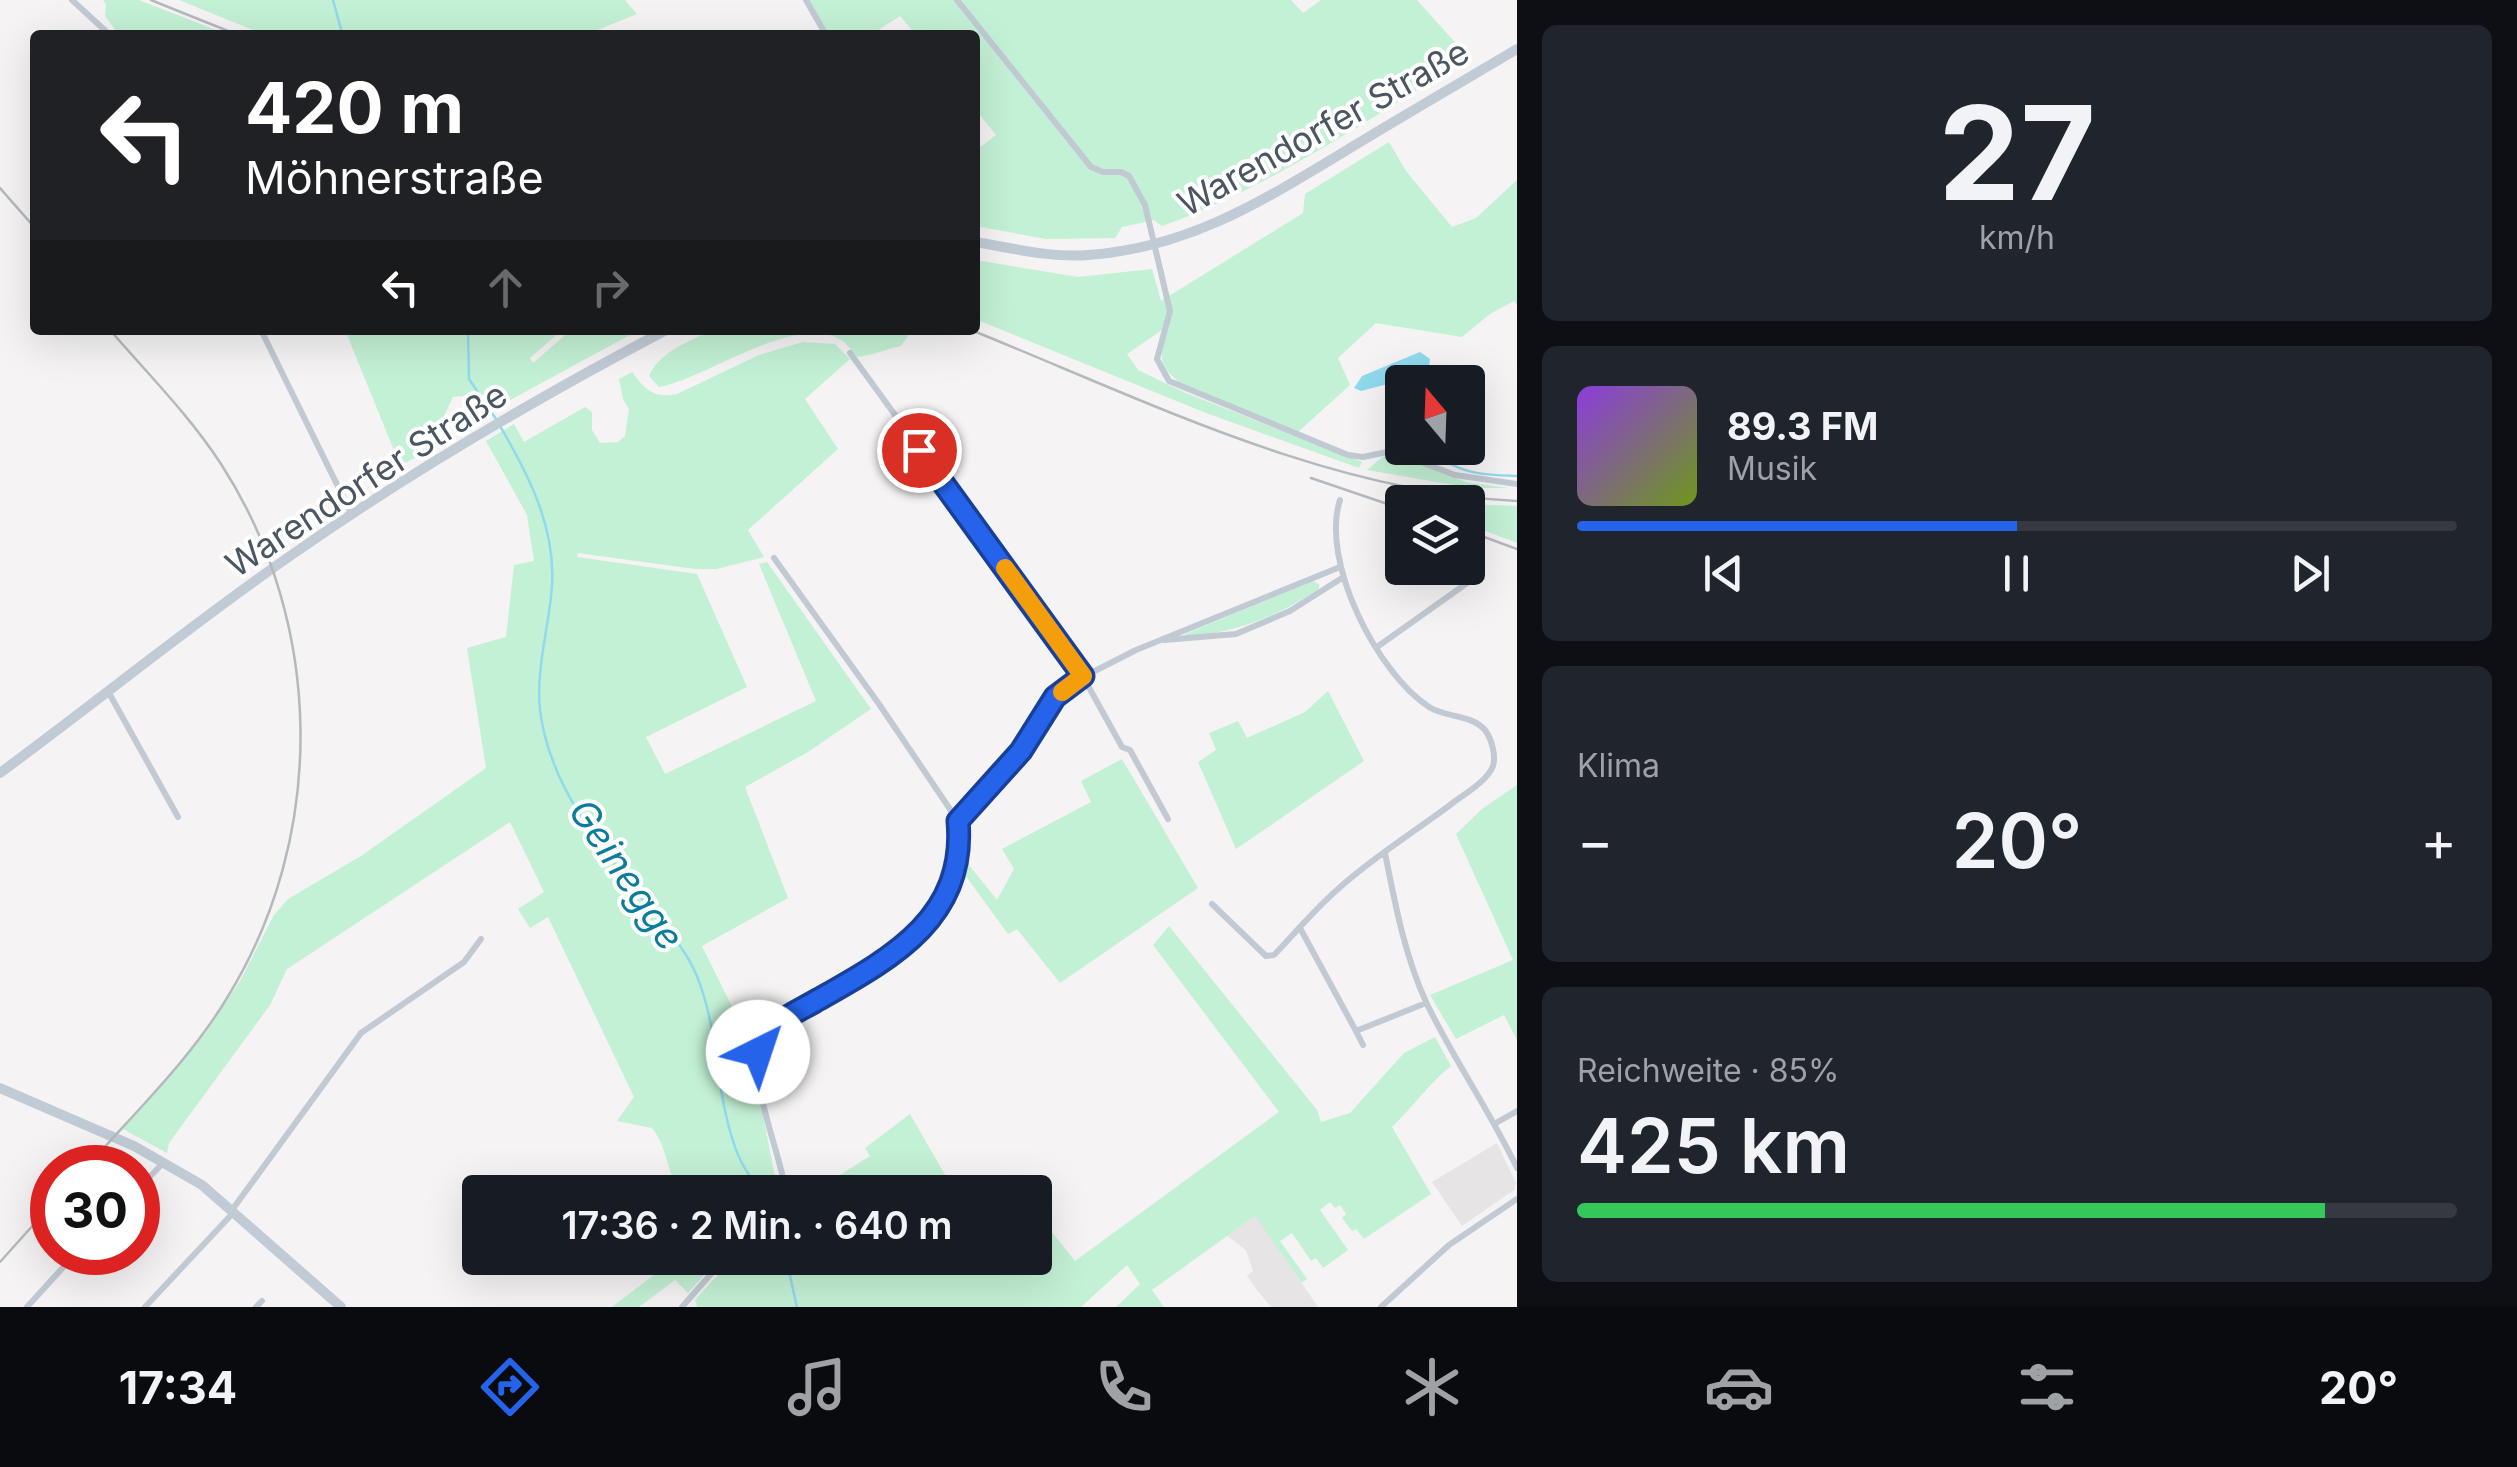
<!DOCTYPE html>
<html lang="de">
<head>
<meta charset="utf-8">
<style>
	body { margin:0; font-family:Inter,sans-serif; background:#20242c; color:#f1f3f6; height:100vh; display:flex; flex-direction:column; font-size:38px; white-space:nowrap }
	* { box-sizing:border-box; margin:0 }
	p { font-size:32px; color:#9ea1a6 }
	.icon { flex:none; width:55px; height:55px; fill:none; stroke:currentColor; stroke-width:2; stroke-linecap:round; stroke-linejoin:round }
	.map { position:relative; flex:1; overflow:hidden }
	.side { display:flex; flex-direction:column; gap:25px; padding:25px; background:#0d0f14; width:1000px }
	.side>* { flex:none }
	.guide { position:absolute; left:30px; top:30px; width:950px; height:305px; border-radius:10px; box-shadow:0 10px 40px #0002; background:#202124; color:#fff; overflow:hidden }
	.needle { width:65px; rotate:341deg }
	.tools { position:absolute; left:1385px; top:365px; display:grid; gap:20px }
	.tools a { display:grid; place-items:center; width:100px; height:100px; border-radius:10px; background:#171b24; box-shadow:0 10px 40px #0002; font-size:50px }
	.speed { position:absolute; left:30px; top:1145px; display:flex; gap:20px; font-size:50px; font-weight:700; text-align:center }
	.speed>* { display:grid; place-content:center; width:130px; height:130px; border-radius:50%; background:#171b24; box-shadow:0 10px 40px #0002; line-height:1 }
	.speed .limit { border:15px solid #d22; background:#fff; color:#111 }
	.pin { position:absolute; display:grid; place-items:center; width:85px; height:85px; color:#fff; margin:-42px; border:5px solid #fff; border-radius:50%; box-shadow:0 2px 10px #0007 }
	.me { position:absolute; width:110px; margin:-55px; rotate:41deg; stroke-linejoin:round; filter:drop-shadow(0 0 8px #0008) }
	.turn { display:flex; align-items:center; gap:35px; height:210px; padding:0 50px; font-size:45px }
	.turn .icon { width:130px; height:130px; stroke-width:2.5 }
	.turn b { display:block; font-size:70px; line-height:85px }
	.lanes { display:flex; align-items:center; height:95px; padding:0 50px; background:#0003; justify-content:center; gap:50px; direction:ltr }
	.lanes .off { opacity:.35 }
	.big { font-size:75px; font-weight:600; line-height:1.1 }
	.side .card { flex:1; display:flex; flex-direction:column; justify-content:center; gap:15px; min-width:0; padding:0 35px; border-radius:15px; background:#20242c }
	.side .dial { align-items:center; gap:0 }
	.dial b { font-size:130px; line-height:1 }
	.song { display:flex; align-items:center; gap:30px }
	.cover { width:120px; height:120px; border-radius:15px; background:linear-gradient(135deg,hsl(270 70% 55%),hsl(80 70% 35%)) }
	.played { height:10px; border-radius:5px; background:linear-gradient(90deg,#2563eb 50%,#363941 50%) }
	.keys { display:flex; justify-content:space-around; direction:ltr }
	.heat { display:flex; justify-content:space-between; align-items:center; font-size:55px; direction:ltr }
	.charge { height:15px; border-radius:8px; background:linear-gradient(90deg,#34c759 85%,#363941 0) }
	.trip { position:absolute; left:462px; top:1175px; width:590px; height:100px; border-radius:10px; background:#171b24; box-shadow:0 10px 40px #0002; font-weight:600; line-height:100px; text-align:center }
	.dock { display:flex; height:160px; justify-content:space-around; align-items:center; background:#090b0e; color:#9ea1a6 }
	.dock .icon { width:70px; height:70px }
	.dock .current { color:#2563eb }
	.dock b { font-size:45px; color:#f1f3f6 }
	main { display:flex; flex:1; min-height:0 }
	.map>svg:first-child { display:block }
	.education { fill:#e6e4e5 }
	.green { fill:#c3f1d5 }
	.water { fill:#90daee }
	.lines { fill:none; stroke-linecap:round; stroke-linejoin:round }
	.stream { stroke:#90daee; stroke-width:2.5 }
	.street { stroke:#c1cad2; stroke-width:6 }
	.secondary { stroke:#c1cbd6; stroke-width:10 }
	.rail { stroke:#b5b8bd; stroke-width:2.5 }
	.route-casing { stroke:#184099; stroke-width:25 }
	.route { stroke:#2563eb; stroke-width:18 }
	.slow { stroke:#f59e0b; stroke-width:18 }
	.labels { text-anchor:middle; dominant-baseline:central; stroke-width:8; stroke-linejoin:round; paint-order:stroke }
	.street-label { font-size:35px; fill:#4a5661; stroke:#fff }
	.water-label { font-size:38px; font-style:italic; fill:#0c7c9b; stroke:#fff }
</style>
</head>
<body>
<main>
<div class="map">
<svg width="1517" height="1307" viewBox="0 0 1517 1307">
	<rect width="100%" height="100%" fill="#f5f3f3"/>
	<path class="education" d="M 1497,1143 L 1516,1183 L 1514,1190 L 1462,1226 L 1432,1182 Z
		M 1255,1216 L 1265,1229 L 1318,1307 L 1271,1307 L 1257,1290 L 1247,1276 L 1253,1271 L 1246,1250 L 1227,1236 Z"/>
	<path class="green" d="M 103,0 L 139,0 L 229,35 L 119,35 L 105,16 L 106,4 Z
		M 179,0 L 625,0 L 637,14 L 585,35 L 265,35 Z
		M 809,0 L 1291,0 L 1303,13 L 1321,0 L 1417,0 L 1469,58 C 1374,116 1267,189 1162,226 L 1154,220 L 1122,227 L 1115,238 L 1046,239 L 975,226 L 975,151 L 996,135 L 975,109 L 975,35 L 916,35 L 900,16 L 871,35 L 828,35 Z
		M 1389,142 L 1406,171 L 1452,227 L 1476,218 L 1517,180 L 1517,305 L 1514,301 L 1490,314 L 1462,337 L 1376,323 L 1338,358 L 1350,385 L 1298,432 L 1180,383 C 1154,361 1161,353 1169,325 L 1127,354 L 1138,370 L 1186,393 L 1362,462 L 1359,468 L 1206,413 L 975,319 L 975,260 L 1078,277 L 1152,269 L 1161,301 L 1303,213 L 1305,194 Z
		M 345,330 L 562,330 L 530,358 L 533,363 L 571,330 L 639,330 L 479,417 L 464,396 L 453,397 L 426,453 L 400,465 Z
		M 712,330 L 912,330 L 901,346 C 887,349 871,356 857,357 C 852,352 847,343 841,340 C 795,312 706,379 659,387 L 649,376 C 660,351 689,342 712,330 Z
		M 803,342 L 835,344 L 850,359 L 805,399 L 838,449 L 748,530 L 764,557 L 716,569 L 695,569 L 578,553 L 577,557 L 697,574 L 747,687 L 646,737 L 665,774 L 816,701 L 759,564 L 767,562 L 871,709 L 808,752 L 745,787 L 788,898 L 702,946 L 748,1039 L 778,1192 L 680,1192 C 666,1171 668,1148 652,1128 L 617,1121 L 634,1097 L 548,917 L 530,928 L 518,909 L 544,892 L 510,822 L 287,969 L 270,1005 L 169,1143 L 167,1153 L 123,1129 L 207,1031 L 240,981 L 274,915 L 288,899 L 361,856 L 486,768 L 467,648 L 506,637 L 514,565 L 534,561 L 527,515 L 486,441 L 514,424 L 524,442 L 585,407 L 592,412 L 592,430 L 600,443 L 618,442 L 625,436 L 629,409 L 623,399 L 619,379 L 632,372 C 645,390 654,399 677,394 L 759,355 Z
		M 1396,455 L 1466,482 L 1508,488 L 1471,488 L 1367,470 L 1384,456 Z
		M 1468,504 L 1517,506 L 1517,543 L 1468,524 Z
		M 1313,581 L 1319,584 L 1319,589 C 1276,617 1237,632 1186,637 L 1185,634 Z
		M 1328,691 L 1364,761 L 1236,849 L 1198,762 L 1216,750 L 1209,733 L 1238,721 L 1247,738 L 1305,712 Z
		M 1122,759 L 1198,888 L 1060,983 L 1017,929 L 1008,934 L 952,857 L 965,860 L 997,900 L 1014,869 L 1002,849 L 1091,802 L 1081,781 Z
		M 1517,785 L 1517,1040 L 1504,1015 L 1456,1039 L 1430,995 L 1513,960 L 1456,834 L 1482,809 Z
		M 1169,926 L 1317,1110 L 1321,1122 L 1350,1113 L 1404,1053 L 1435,1037 L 1451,1066 C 1429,1083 1413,1107 1392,1127 L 1431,1194 L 1364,1239 L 1356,1229 L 1352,1231 L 1342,1218 L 1346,1214 L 1340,1205 L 1335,1208 L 1330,1202 L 1320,1210 L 1348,1250 L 1323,1268 L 1316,1258 L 1311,1261 L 1292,1233 L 1280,1241 L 1307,1279 L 1302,1283 L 1255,1216 L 1152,1290 L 1164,1307 L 1116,1307 L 1140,1284 L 1127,1265 L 1081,1307 L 697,1307 L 695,1300 L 733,1258 L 1035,1258 L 1035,1211 L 1075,1261 L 1279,1112 L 1153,945 Z
		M 910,1114 L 955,1192 L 813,1192 L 870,1156 L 865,1148 Z
		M 676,1258 L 719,1258 L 688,1293 L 675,1280 L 639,1307 L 612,1307 Z"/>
	<path class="water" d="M 1420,352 L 1430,359 L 1427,382 L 1403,380 L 1361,391 L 1354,388 L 1362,376 Z"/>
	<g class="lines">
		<path class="stream" d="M 333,0 L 341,29 L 340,35
			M 468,330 L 469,379 L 496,419
			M 500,426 C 531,479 559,534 551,597 C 547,633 536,673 540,710 C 549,786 602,849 648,906 C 666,928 685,948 696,974 C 719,1028 715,1089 734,1144 C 739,1161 749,1175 759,1190
			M 1444,460 C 1466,475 1491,475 1517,476
			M 786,1258 L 797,1307"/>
		<path class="street" d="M 72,0 L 110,35
			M 806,0 L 826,35
			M 957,0 L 1091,167 L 1103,172 L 1121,172 L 1129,176 L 1145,205 L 1170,311 L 1157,359 L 1169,381 L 1348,455 L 1363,457 L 1392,451 L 1455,475 L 1517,484
			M 261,330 L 352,515
			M 850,353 L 1076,664 L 1122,747 L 1130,750 L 1168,819
			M 774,558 L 879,704 L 958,821
			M 1164,640 L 1236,634 L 1290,611 L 1342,578
			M 1377,647 L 1477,576
			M 109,693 L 178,817
			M 1385,853 C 1395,904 1405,957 1427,1004 C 1454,1060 1490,1111 1517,1168
			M 1212,904 L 1266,956 L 1274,955 C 1295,933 1315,909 1338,889 C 1373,857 1416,831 1454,802 C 1465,794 1488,780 1493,766 C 1496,755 1492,740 1485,730 C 1471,714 1446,718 1429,707 C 1377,673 1320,561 1340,500
			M 1300,928 L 1356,1031 L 1426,1003
			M 1356,1031 L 1363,1045
			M 1496,1123 L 1517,1111
			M 138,1189 L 163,1163
			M 786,1192 C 779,1149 752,1092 759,1049 C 762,1028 786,1018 802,1008 C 879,964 968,925 958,821 L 1021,751 L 1055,697 L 1083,677 L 1136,650 L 1340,567
			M 232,1210 L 361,1033 L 464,962 L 481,939
			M 27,1307 L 77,1252
			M 145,1307 L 233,1213
			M 256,1307 L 262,1301
			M 682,1307 L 725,1258
			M 1381,1307 L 1449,1245 L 1517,1199"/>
		<path class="secondary" d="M 975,242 C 1012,248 1050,258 1088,255 C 1189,248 1262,201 1347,150 C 1403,116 1460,83 1517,49
			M 0,773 C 98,701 193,623 293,554 C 413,470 537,398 666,330
			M 0,1088 L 134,1146 L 202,1185 L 341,1307"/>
		<path class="rail" d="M 151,0 L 238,35
			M 0,188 L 35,228
			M 971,330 C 1145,400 1327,492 1517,501
			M 1311,478 L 1402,509
			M 1468,531 L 1517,549
			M 86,1168 C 134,1113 189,1061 227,998 C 327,836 325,625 221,464 C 190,416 148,374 110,330
			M 0,1262 L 52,1204"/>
	</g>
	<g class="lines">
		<defs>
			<path id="route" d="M 758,1052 C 765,1025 791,1015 814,1002 C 888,960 967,920 958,821 L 1021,751 L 1055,697 L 1083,676 L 919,450"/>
		</defs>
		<use href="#route" class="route-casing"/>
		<use href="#route" class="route"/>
		<path class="slow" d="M 1005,568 L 1083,676 L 1062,692"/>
	</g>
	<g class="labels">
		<g class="street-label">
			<text transform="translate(1323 127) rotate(-29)">Warendorfer Straße</text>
			<text transform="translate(366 479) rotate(-33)">Warendorfer Straße</text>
		</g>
		<g class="water-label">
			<text transform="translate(627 874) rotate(56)">Geinegge</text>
		</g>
	</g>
</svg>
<div class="tools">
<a><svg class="needle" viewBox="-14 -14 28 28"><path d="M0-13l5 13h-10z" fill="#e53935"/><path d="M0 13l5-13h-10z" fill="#9ea1a6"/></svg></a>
<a><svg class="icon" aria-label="layers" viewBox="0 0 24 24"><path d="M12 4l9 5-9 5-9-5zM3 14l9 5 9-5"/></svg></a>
</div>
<div class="speed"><div class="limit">30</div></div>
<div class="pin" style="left:919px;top:450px;background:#d93025"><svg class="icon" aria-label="arrive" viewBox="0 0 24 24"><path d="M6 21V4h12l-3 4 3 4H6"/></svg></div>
<svg class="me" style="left:758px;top:1052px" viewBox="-20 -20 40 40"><circle r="19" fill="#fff"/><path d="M0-13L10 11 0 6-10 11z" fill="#2563eb"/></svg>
<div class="trip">17:36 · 2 Min. · 640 m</div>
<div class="guide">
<div class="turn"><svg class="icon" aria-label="left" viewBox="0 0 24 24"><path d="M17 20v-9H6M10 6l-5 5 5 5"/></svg><div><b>420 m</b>Möhnerstraße</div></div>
<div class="lanes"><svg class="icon" aria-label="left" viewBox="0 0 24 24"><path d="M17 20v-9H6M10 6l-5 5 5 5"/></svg><svg class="icon off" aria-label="ahead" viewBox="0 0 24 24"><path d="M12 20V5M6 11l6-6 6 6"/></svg><svg class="icon off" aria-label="right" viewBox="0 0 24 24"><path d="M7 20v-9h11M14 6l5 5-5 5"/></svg></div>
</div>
</div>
<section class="side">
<div class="card dial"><b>27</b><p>km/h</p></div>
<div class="card">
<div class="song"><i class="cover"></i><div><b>89.3 FM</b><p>Musik</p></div></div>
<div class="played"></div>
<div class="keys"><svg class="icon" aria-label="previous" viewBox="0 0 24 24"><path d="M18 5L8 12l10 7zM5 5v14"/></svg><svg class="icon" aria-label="pause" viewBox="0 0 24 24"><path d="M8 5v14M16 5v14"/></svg><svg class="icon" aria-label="next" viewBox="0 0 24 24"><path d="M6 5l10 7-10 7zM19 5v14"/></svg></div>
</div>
<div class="card"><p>Klima</p>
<div class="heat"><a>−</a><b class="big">20°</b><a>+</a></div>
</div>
<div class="card"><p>Reichweite · 85%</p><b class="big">425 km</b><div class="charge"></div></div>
</section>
</main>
<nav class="dock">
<b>17:34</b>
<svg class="icon current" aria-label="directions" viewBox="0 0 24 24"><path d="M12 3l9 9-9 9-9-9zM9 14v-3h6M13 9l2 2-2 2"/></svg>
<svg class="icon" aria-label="music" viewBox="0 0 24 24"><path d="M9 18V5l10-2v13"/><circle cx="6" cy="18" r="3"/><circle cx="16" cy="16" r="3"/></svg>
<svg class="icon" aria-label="phone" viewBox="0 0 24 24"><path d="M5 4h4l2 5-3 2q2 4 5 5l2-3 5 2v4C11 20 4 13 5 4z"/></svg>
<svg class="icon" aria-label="climate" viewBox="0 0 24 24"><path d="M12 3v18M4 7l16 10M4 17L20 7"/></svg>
<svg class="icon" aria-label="car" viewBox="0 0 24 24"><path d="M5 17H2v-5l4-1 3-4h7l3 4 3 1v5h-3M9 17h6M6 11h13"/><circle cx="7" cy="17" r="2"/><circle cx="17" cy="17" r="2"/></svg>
<svg class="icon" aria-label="filters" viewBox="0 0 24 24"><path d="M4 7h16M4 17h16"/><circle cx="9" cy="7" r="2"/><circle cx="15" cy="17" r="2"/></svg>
<b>20°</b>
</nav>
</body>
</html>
